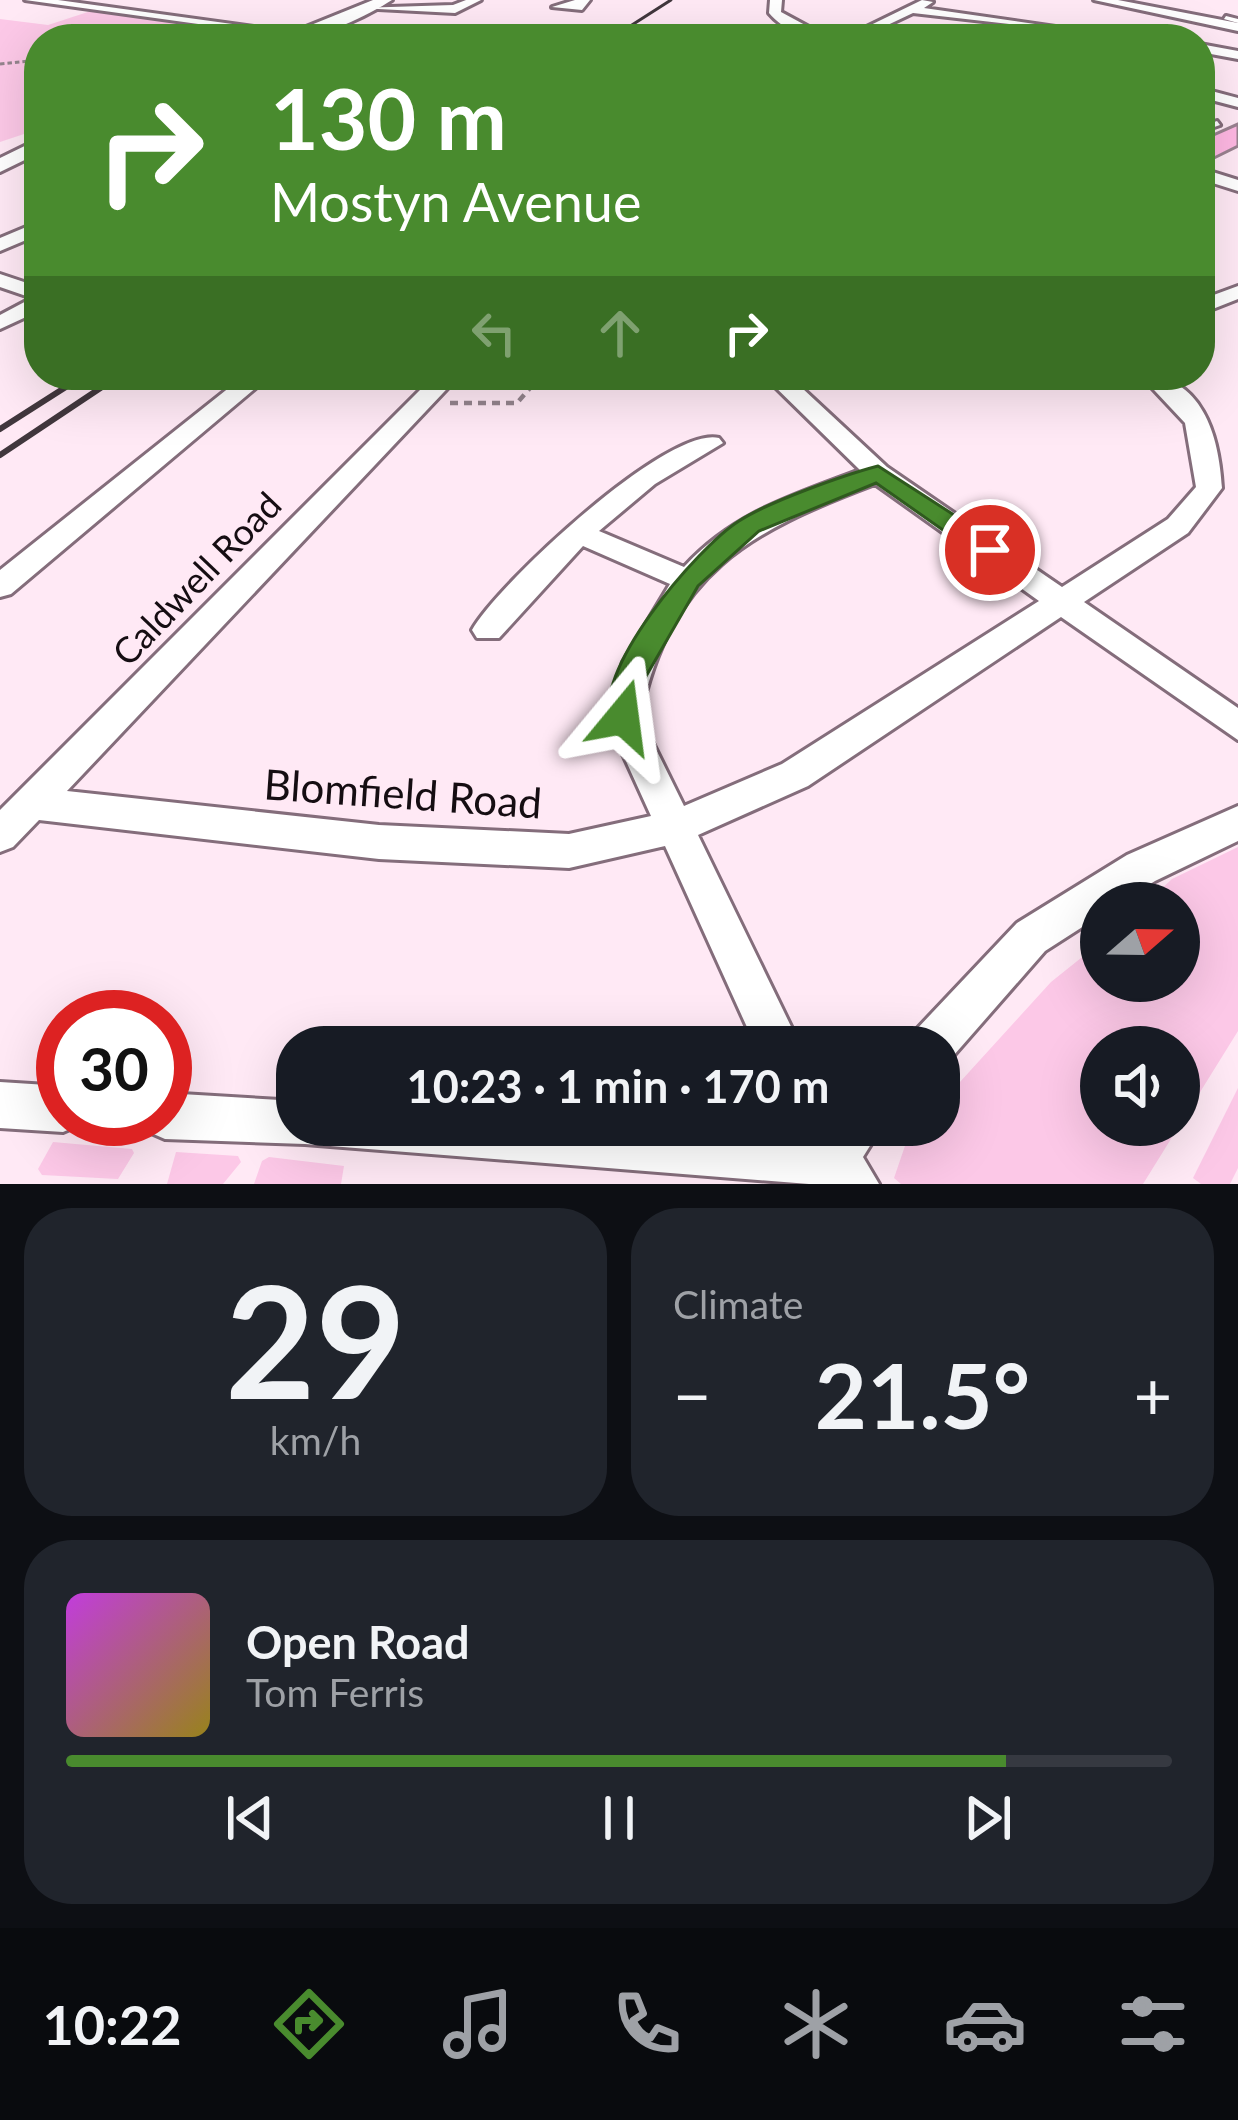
<!DOCTYPE html>
<html lang="en">
<head>
<meta charset="utf-8">
<style>
	body { margin:0; font-family:Lato,sans-serif; background:#20242c; color:#f1f3f6; height:100vh; display:flex; flex-direction:column; font-size:45px; white-space:nowrap }
	* { box-sizing:border-box; margin:0 }
	p { font-size:39px; color:#9ea1a6 }
	.icon { flex:none; width:66px; height:66px; fill:none; stroke:currentColor; stroke-width:2; stroke-linecap:round; stroke-linejoin:round }
	.map { position:relative; height:1184px; overflow:hidden }
	.side { display:flex; flex-direction:column; gap:24px; padding:24px; background:#0d0f14; flex:1 }
	.side>* { flex:none }
	.banner { position:absolute; left:24px; top:24px; width:1191px; height:366px; border-radius:48px; box-shadow:0 12px 48px #0002; background:#498b2e; color:#fff; overflow:hidden }
	.needle { width:78px; rotate:70deg }
	.tools { position:absolute; left:1080px; top:882px; display:grid; gap:24px }
	.tools a { display:grid; place-items:center; width:120px; height:120px; border-radius:50%; background:#171b24; box-shadow:0 12px 48px #0002; font-size:60px }
	.speed { position:absolute; left:36px; top:990px; display:flex; gap:24px; font-size:60px; font-weight:700; text-align:center }
	.speed>* { display:grid; place-content:center; width:156px; height:156px; border-radius:50%; background:#171b24; box-shadow:0 12px 48px #0002; line-height:1 }
	.speed .limit { border:18px solid #d22; background:#fff; color:#111 }
	.pin { position:absolute; display:grid; place-items:center; width:102px; height:102px; color:#fff; margin:-51px; border:6px solid #fff; border-radius:50%; box-shadow:0 3px 12px #0007 }
	.me { position:absolute; width:132px; margin:-66px; rotate:16deg; stroke-linejoin:round; filter:drop-shadow(0 0 9px #0008) }
	.turn { display:flex; align-items:center; gap:42px; height:252px; padding:0 48px; font-size:54px }
	.turn .icon { width:156px; height:156px; stroke-width:2.5 }
	.turn b { display:block; font-size:84px; line-height:102px }
	.lanes { display:flex; align-items:center; height:114px; padding:0 48px; background:#0003; justify-content:center; gap:60px; direction:ltr }
	.lanes .off { opacity:.35 }
	.big { font-size:90px; font-weight:700; line-height:1.1 }
	.side .card { flex:1; display:flex; flex-direction:column; justify-content:center; gap:18px; min-width:0; padding:0 42px; border-radius:48px; background:#20242c }
	.side .dial { align-items:center; gap:0 }
	.dial b { font-size:156px; line-height:1 }
	.song { display:flex; align-items:center; gap:36px }
	.cover { width:144px; height:144px; border-radius:18px; background:linear-gradient(135deg,hsl(290 70% 55%),hsl(50 70% 35%)) }
	.played { height:12px; border-radius:6px; background:linear-gradient(90deg,#498b2e 85%,#363941 85%) }
	.keys { display:flex; justify-content:space-around; direction:ltr }
	.heat { display:flex; justify-content:space-between; align-items:center; font-size:66px; direction:ltr }
	.side .tiles { flex:1; display:grid; gap:24px; grid-template-columns:1fr 1fr }
	.card:last-child { grid-column:span 2 }
	.trip { position:absolute; left:276px; top:1026px; width:684px; height:120px; border-radius:48px; background:#171b24; box-shadow:0 12px 48px #0002; font-weight:700; line-height:120px; text-align:center }
	.tabs { display:flex; height:192px; justify-content:space-around; align-items:center; background:#090b0e; color:#9ea1a6 }
	.tabs .icon { width:84px; height:84px }
	.tabs .current { color:#498b2e }
	.tabs b { font-size:54px; color:#f1f3f6 }
	.map>svg:first-child { display:block }
	.green { fill:#fcc8e7; fill-rule:evenodd }
	.building { fill:#ffb8e3; stroke:#9a8290; stroke-width:3 }
	.lines { fill:none; stroke-linecap:round; stroke-linejoin:round }
	.service-casing { stroke:#846d7b; stroke-width:6 }
	.minor-casing { stroke:#846d7b; stroke-width:6 }
	.tertiary-casing { stroke:#846d7b; stroke-width:6 }
	.path-far1 { stroke:#94848d; stroke-width:3; stroke-dasharray:4.5 3; stroke-linecap:butt }
	.path { stroke:#94848d; stroke-width:4.5; stroke-dasharray:8 6; stroke-linecap:butt }
	.service { fill:#fff; fill-rule:evenodd }
	.minor { fill:#fff; fill-rule:evenodd }
	.tertiary { fill:#fff; fill-rule:evenodd }
	.rail-far2 { stroke:#41373d; stroke-width:3 }
	.rail-far1 { stroke:#41373d; stroke-width:4.5 }
	.rail { stroke:#41373d; stroke-width:6 }
	.route { fill:#498b2e; stroke:#2f5a1e; stroke-width:3 }
	.labels { text-anchor:middle; dominant-baseline:central; stroke-width:10; stroke-linejoin:round; paint-order:stroke }
	.street-label { font-size:36px; fill:#150d12; stroke:#ffe9f5 }
	.near-street-label { font-size:42px; fill:#150d12; stroke:#ffe9f5 }
</style>
</head>
<body>
<div class="map">
<svg width="1238" height="1184" viewBox="0 0 1238 1184">
	<rect width="100%" height="100%" fill="#ffe9f5"/>
	<path class="green" d="M 91,11 L 248,31 L 252,39 L 39,39 L 39,129 L 0,142 L 0,19 L 48,25 Z
		M 1238,847 L 1238,1031 L 1143,1184 L 901,1184 L 894,1178 L 907,1140 L 921,1125 L 939,1125 L 939,1105 L 1051,982 L 1101,942 L 1101,981 L 1179,981 L 1179,903 L 1146,903 L 1172,879 ZM 1101,1047 L 1179,1047 L 1179,1125 L 1101,1125 Z
		M 1238,1088 L 1238,1168 L 1230,1184 L 1201,1184 L 1193,1178 Z
		M 53,1142 L 132,1149 L 134,1153 L 118,1179 L 42,1175 L 38,1169 Z
		M 176,1152 L 238,1156 L 241,1162 L 223,1184 L 167,1184 Z
		M 269,1157 L 344,1166 L 341,1184 L 254,1184 L 262,1161 Z"/>
	<path class="building" d="M 1238,124 L 1238,146 L 1210,160 L 1200,157 L 1200,141 Z"/>
	<g class="lines">
		<defs>
			<path id="service" d="M 1226,16 L 1238,19 L 1238,23 L 1224,19 Z
				M 745,30 L 779,37 L 782,39 L 743,33 Z
				M 1217,121 L 1220,125 L 1200,132 L 1200,127 Z"/>
			<path id="minor" d="M 25,0 L 58,0 L 283,31 L 277,35 Z
				M 466,0 L 481,0 L 455,13 L 359,8 L 453,5 Z
				M 575,0 L 590,0 L 582,10 L 552,7 Z
				M 770,0 L 782,0 L 781,12 L 831,39 C 808,39 784,31 769,13 Z
				M 922,0 L 933,2 L 924,8 L 1139,39 L 913,13 L 858,39 L 842,39 Z
				M 1094,0 L 1118,0 L 1238,23 L 1238,31 Z
				M 297,30 L 390,35 L 396,39 L 293,37 Z
				M 1200,44 L 1238,51 L 1238,59 L 1200,52 Z
				M 1200,88 L 1238,98 L 1238,107 L 1200,97 Z
				M 1200,168 L 1238,180 L 1238,191 L 1200,179 Z
				M 31,225 L 39,229 L 38,235 L 0,251 L 0,238 Z
				M 0,274 L 39,287 L 39,311 L 0,329 L 0,315 L 32,298 L 0,287 Z
				M 1238,286 L 1238,299 L 1200,314 L 1200,300 Z
				M 245,375 L 271,375 L 11,594 L 0,597 L 0,570 Z
				M 435,375 L 460,375 L 67,791 L 379,825 L 569,834 L 651,816 L 606,717 L 623,662 L 670,584 L 583,546 L 499,638 L 477,638 L 472,630 C 497,585 668,425 719,438 L 723,443 L 655,484 L 599,531 L 684,567 C 733,513 794,495 860,470 L 763,375 L 788,375 L 887,467 L 1062,587 L 1168,519 L 1196,487 L 1185,423 L 1140,375 C 1202,375 1219,435 1222,488 L 1188,533 L 1084,602 L 1238,708 L 1238,740 L 1061,617 L 808,786 L 698,835 L 801,1047 L 756,1047 L 665,846 L 569,868 L 379,859 L 39,820 L 13,847 L 0,852 L 0,810 ZM 875,484 L 1039,601 L 782,764 L 684,806 L 640,717 C 671,572 748,532 875,484 Z
				M 1238,806 L 1238,841 L 1155,881 L 1120,903 L 1101,903 L 1101,915 L 1045,951 L 947,1063 L 939,1066 L 939,1047 L 909,1047 L 915,1031 L 1017,923 L 1127,855 Z
				M 0,1082 L 63,1086 L 63,1119 L 82,1119 L 79,1125 L 63,1132 L 0,1128 Z
				M 165,1093 L 297,1101 L 297,1125 L 685,1125 L 794,1132 L 792,1125 L 883,1125 L 863,1157 L 879,1184 L 809,1184 L 305,1144 L 165,1139 L 149,1132 L 143,1119 L 165,1119 Z"/>
			<path id="tertiary" d="M 373,0 L 392,0 C 364,18 299,50 267,35 L 306,27 Z
				M 39,139 L 39,153 L 0,172 L 0,158 Z"/>
		</defs>
		<use href="#service" class="service-casing"/>
		<use href="#minor" class="minor-casing"/>
		<use href="#tertiary" class="tertiary-casing"/>
		<path class="path-far1" d="M 0,64 L 39,60
			M 504,375 L 530,388"/>
		<path class="path" d="M 450,403 L 517,403 L 530,388 L 525,385"/>
		<use href="#service" class="service"/>
		<use href="#minor" class="minor"/>
		<use href="#tertiary" class="tertiary"/>
		<path class="rail-far2" d="M 610,39 L 671,0"/>
		<path class="rail-far1" d="M 64,388 L 85,375
			M 101,388 L 121,375"/>
		<path class="rail" d="M 0,429 L 69,385
			M 0,455 L 105,385"/>
	</g>
	<path class="route" d="M 878,466 L 999,544 L 1003,550 L 999,556 L 980,556 L 876,483 L 759,531 L 698,586 L 645,678 L 634,726 L 623,730 L 612,726 C 587,675 698,547 739,521 C 768,502 844,475 878,466 Z"/>
	<g class="labels">
		<g class="street-label">
			<text transform="translate(196 578) rotate(-46)">Caldwell Road</text>
		</g>
		<g class="near-street-label">
			<text transform="translate(403 793) rotate(4)">Blomfield Road</text>
		</g>
	</g>
</svg>
<div class="tools">
<a><svg class="needle" viewBox="-14 -14 28 28"><path d="M0-13l5 13h-10z" fill="#e53935"/><path d="M0 13l5-13h-10z" fill="#9ea1a6"/></svg></a>
<a><svg class="icon" aria-label="sound" viewBox="0 0 24 24"><path d="M4 9h4l5-4v14l-5-4H4zM17 9q2 3 0 6"/></svg></a>
</div>
<div class="speed"><div class="limit">30</div></div>
<div class="pin" style="left:990px;top:550px;background:#d93025"><svg class="icon" aria-label="arrive" viewBox="0 0 24 24"><path d="M6 21V4h12l-3 4 3 4H6"/></svg></div>
<svg class="me" style="left:623px;top:717px" viewBox="-20 -20 40 40"><path d="M0-17L14 15 0 8-14 15z" fill="#498b2e" stroke="#fff" stroke-width="4"/></svg>
<div class="trip">10:23 · 1 min · 170 m</div>
<div class="banner">
<div class="turn"><svg class="icon" aria-label="right" viewBox="0 0 24 24"><path d="M7 20v-9h11M14 6l5 5-5 5"/></svg><div><b>130 m</b>Mostyn Avenue</div></div>
<div class="lanes"><svg class="icon off" aria-label="left" viewBox="0 0 24 24"><path d="M17 20v-9H6M10 6l-5 5 5 5"/></svg><svg class="icon off" aria-label="ahead" viewBox="0 0 24 24"><path d="M12 20V5M6 11l6-6 6 6"/></svg><svg class="icon" aria-label="right" viewBox="0 0 24 24"><path d="M7 20v-9h11M14 6l5 5-5 5"/></svg></div>
</div>
</div>
<section class="side">
<div class="tiles">
<div class="card dial"><b>29</b><p>km/h</p></div>
<div class="card"><p>Climate</p>
<div class="heat"><a>−</a><b class="big">21.5°</b><a>+</a></div>
</div>
<div class="card">
<div class="song"><i class="cover"></i><div><b>Open Road</b><p>Tom Ferris</p></div></div>
<div class="played"></div>
<div class="keys"><svg class="icon" aria-label="previous" viewBox="0 0 24 24"><path d="M18 5L8 12l10 7zM5 5v14"/></svg><svg class="icon" aria-label="pause" viewBox="0 0 24 24"><path d="M8 5v14M16 5v14"/></svg><svg class="icon" aria-label="next" viewBox="0 0 24 24"><path d="M6 5l10 7-10 7zM19 5v14"/></svg></div>
</div>
</div>
</section>
<nav class="tabs">
<b>10:22</b>
<svg class="icon current" aria-label="directions" viewBox="0 0 24 24"><path d="M12 3l9 9-9 9-9-9zM9 14v-3h6M13 9l2 2-2 2"/></svg>
<svg class="icon" aria-label="music" viewBox="0 0 24 24"><path d="M9 18V5l10-2v13"/><circle cx="6" cy="18" r="3"/><circle cx="16" cy="16" r="3"/></svg>
<svg class="icon" aria-label="phone" viewBox="0 0 24 24"><path d="M5 4h4l2 5-3 2q2 4 5 5l2-3 5 2v4C11 20 4 13 5 4z"/></svg>
<svg class="icon" aria-label="climate" viewBox="0 0 24 24"><path d="M12 3v18M4 7l16 10M4 17L20 7"/></svg>
<svg class="icon" aria-label="car" viewBox="0 0 24 24"><path d="M5 17H2v-5l4-1 3-4h7l3 4 3 1v5h-3M9 17h6M6 11h13"/><circle cx="7" cy="17" r="2"/><circle cx="17" cy="17" r="2"/></svg>
<svg class="icon" aria-label="filters" viewBox="0 0 24 24"><path d="M4 7h16M4 17h16"/><circle cx="9" cy="7" r="2"/><circle cx="15" cy="17" r="2"/></svg>
</nav>
</body>
</html>
